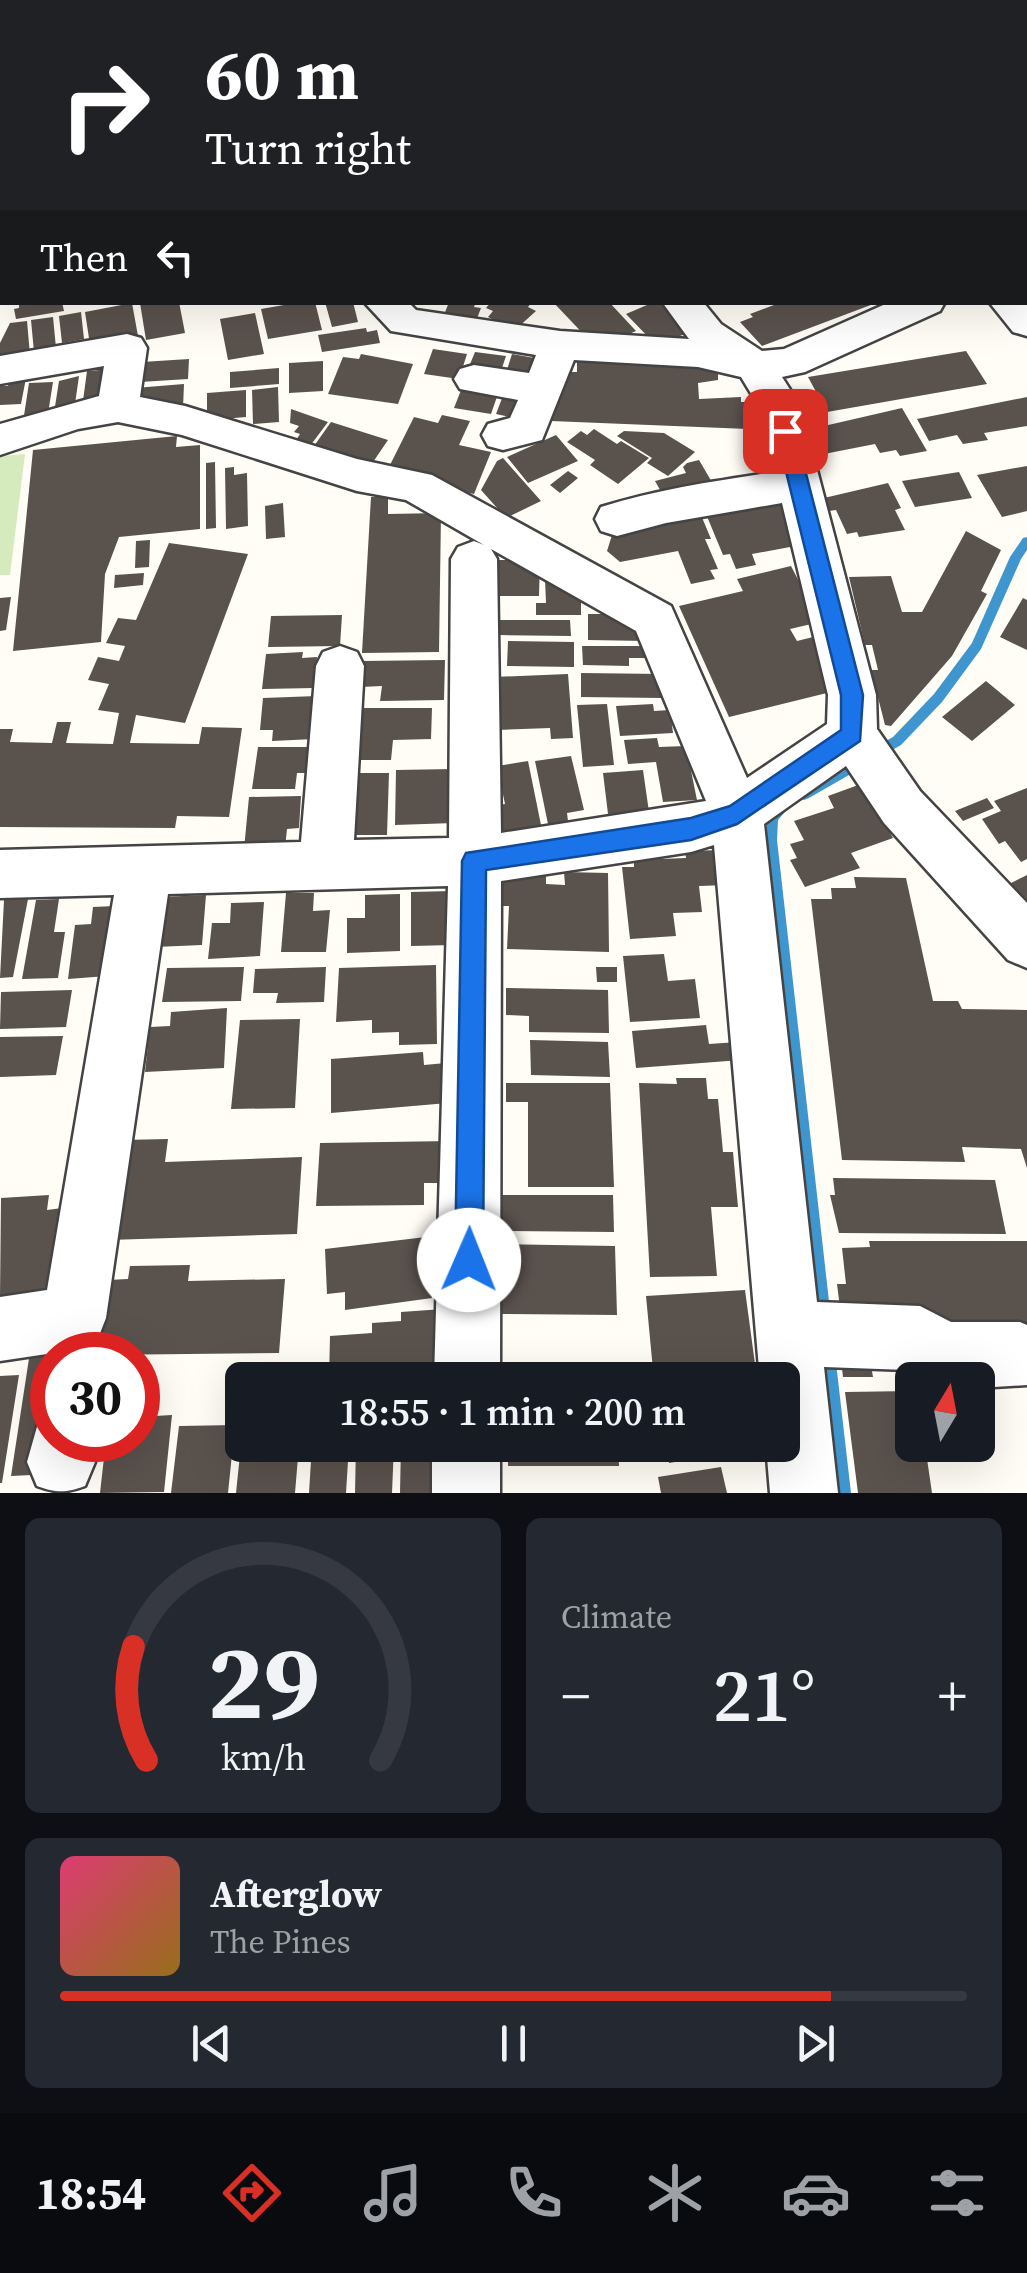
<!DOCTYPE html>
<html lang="en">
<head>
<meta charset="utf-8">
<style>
	body { margin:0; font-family:"Source Serif 4",serif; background:#242831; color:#f1f3f6; height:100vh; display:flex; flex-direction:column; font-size:38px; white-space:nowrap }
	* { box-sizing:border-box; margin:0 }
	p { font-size:32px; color:#9ea1a6 }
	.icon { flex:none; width:55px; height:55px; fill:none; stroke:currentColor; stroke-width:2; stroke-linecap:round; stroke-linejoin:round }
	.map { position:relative; height:1493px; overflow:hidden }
	.side { display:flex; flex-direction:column; gap:25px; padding:25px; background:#0d0f14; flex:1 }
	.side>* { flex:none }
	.top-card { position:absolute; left:0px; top:0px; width:1028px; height:305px; box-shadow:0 10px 40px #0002; background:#202124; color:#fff; overflow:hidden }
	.needle { width:65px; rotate:10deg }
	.buttons { position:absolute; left:895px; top:1362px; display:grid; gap:20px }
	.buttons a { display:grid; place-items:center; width:100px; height:100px; border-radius:15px; background:#171b24; box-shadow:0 10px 40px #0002; font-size:50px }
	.speed { position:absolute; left:30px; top:1332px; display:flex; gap:20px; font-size:50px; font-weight:700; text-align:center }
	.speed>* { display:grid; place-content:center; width:130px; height:130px; border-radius:50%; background:#171b24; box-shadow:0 10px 40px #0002; line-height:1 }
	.speed .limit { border:15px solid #d22; background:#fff; color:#111 }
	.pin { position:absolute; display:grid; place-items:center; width:85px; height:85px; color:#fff; margin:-42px; border-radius:20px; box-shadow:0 5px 15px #0006 }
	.me { position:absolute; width:110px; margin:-55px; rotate:1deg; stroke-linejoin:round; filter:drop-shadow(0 0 8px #0008) }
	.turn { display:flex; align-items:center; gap:35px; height:210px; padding:0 40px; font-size:45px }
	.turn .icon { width:130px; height:130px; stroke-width:2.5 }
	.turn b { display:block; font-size:70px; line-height:85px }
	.then { display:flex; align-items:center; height:95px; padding:0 40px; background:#0003; gap:20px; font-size:38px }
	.big { font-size:75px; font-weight:600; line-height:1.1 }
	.side .widget { flex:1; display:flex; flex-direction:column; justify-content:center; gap:15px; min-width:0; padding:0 35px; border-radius:15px; background:#242831 }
	.side .dial { align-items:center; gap:0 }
	.dial svg { height:260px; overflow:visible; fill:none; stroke:#363941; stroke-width:7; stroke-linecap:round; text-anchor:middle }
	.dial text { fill:#f1f3f6; stroke:none }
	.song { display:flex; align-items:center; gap:30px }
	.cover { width:120px; height:120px; border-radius:15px; background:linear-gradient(135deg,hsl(340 70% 55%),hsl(40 70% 35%)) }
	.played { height:10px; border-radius:5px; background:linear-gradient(90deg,#d93025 85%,#363941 85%) }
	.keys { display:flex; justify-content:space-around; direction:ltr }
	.heat { display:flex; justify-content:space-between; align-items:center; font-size:55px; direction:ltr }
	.side .tiles { flex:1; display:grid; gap:25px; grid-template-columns:1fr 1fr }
	.widget:last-child { grid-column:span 2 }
	.trip { position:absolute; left:225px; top:1362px; width:575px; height:100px; border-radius:15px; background:#171b24; box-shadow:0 10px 40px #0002; font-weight:600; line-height:100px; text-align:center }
	.dock { display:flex; height:160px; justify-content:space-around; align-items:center; background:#090b0e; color:#9ea1a6 }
	.dock .icon { width:70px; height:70px }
	.dock .active { color:#d93025 }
	.dock b { font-size:45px; color:#f1f3f6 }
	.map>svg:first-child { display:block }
	.green { fill:#d5ebbd }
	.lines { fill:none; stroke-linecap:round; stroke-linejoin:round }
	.stream { fill:#3f96cf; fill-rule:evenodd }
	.building { fill:#5a524d }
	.minor-casing { stroke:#444; stroke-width:5 }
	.highway-casing { stroke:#222; stroke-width:5 }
	.minor { fill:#fff; fill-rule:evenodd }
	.highway { fill:#f5a25d; fill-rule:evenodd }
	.route { fill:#1a73e8; stroke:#114b97; stroke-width:2.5 }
</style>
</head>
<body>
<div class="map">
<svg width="1027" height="1493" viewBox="0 0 1027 1493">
	<rect width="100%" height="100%" fill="#fffdf5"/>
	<path class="green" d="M 25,454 L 10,575 L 0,575 L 0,456 Z"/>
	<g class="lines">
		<path class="stream" d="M 1027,537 L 1027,550 L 1021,559 L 981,649 L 942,702 L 901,745 L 809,798 L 804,800 L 799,798 L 798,794 L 799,790 L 893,737 L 934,694 L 972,643 L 1010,557 L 1023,538 Z
			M 783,801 L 788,803 L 789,807 L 778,820 L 777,840 L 831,1319 L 829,1325 L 823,1327 L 817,1325 L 815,1319 L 763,840 L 767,813 Z
			M 827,1346 L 833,1348 L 835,1354 L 851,1493 L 833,1493 L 819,1354 L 821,1348 Z"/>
	</g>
	<path class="building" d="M 19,302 L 62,302 L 64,311 L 16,319 L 14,309 L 19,308 Z
		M 179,302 L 185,333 L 146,340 L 140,303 Z
		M 301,302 L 315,302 L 322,330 L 268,339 L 261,309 Z
		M 325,302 L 353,302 L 358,322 L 332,327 Z
		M 449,302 L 476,302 L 474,307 L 481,308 L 476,321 L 444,315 Z
		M 491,302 L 532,302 L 528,307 L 536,311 L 515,330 L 488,317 L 493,311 L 486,308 Z
		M 553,302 L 609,302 L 636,331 L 615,340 L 608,333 L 590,341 Z
		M 654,302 L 662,302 L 672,312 L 669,313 L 686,334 L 655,344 L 626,314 Z
		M 782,302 L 876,302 L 876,303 L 762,346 L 740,322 L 753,317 L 750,314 Z
		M 132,303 L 138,336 L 90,345 L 85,312 Z
		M 81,312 L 84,339 L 62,343 L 59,316 Z
		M 255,313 L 264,354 L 228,360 L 220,319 Z
		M 53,317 L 56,348 L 34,352 L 31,320 Z
		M 27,321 L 30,355 L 0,360 L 0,343 L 10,323 Z
		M 366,328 L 367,332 L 377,330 L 380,343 L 322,352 L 318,335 Z
		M 433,349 L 467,354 L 459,379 L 424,374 Z
		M 966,351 L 987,384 L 827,412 L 808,377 Z
		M 475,352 L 506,356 L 500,374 L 468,369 Z
		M 361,354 L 413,364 L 398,404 L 328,394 L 343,357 L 359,359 Z
		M 512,354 L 546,360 L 539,381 L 505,376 Z
		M 189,359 L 188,379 L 140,382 L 142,362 Z
		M 577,359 L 708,363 L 708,370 L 718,370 L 718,380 L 698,383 L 699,399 L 741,397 L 741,402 L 746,402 L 748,429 L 551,421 L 553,400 L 567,372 L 577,372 Z
		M 323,361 L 323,391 L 289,393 L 289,363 Z
		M 279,368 L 279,384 L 230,388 L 230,372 Z
		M 112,369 L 108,406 L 82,408 L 87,371 Z
		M 79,376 L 74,411 L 54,413 L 59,381 Z
		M 10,378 L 26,378 L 21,404 L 0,405 L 0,386 L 8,386 Z
		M 53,382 L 47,420 L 23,422 L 29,383 Z
		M 184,384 L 183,408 L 134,406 L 135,388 Z
		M 463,385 L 499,391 L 491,414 L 454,408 Z
		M 278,387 L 279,422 L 253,424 L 252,390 Z
		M 246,390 L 246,417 L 212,420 L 212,413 L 207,413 L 207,393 Z
		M 504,393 L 533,399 L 525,420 L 496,414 Z
		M 1027,397 L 1027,426 L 984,433 L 988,440 L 963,444 L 957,435 L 929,441 L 917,419 Z
		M 902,408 L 927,451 L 900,456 L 896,450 L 880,453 L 875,444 L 824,454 L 811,429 Z
		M 291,409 L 328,422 L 310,446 L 296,440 L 300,434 L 294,432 L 299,426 L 290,423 Z
		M 442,415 L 470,421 L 459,445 L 491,452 L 474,494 L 386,473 L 414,417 L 438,423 Z
		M 331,422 L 388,440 L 371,465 L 314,446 Z
		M 594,429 L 617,444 L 621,441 L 649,458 L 618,484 L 590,465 L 595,460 L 567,442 L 581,431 L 587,435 Z
		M 624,431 L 664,433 L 695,452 L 668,476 L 647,463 L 652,458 L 617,436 Z
		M 556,435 L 578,461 L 528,483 L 507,457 Z
		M 177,436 L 176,447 L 200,445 L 200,529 L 119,537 L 105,574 L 101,642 L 13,651 L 33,450 Z
		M 503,458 L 541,501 L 506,518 L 481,490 L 497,461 Z
		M 699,460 L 716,489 L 667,502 L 655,481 L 686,473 L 683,467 L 687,463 Z
		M 215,462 L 216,528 L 206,529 L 206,463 Z
		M 1027,466 L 1027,511 L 1002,517 L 977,475 Z
		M 234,467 L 234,475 L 247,473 L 248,526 L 226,529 L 225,468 Z
		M 568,471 L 578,478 L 560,493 L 550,485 Z
		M 959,472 L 972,498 L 915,507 L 902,481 Z
		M 888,483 L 901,508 L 895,510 L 905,530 L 859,537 L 857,532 L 847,534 L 836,510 L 829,511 L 824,498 Z
		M 388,496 L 388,514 L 441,513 L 439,652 L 362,653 L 371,497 Z
		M 786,500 L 806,544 L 752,554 L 756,565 L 736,569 L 730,554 L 723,555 L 706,514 Z
		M 283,503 L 285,537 L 266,539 L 265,506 Z
		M 701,515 L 711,539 L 705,539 L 718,569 L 710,570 L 715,579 L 691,584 L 678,551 L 620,562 L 607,551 L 613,532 Z
		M 966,531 L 1001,550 L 981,591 L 987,594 L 952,656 L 891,726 L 885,725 L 871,670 L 878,670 L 872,645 L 865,645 L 849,577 L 891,576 L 902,612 L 922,612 Z
		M 150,540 L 149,567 L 135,568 L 136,541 Z
		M 169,543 L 248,554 L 185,723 L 136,715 L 130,743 L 199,744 L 202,727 L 242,728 L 229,817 L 177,816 L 175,828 L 0,827 L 0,729 L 13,729 L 10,742 L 52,743 L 57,722 L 71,722 L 66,743 L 113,744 L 119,713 L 98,710 L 109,684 L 88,680 L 98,657 L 119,661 L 125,646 L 106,643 L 118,618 L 136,620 Z
		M 497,560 L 540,560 L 539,596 L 496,596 Z
		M 791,566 L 820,622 L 790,629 L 797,641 L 813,637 L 839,690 L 729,717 L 679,606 L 743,591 L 737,579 Z
		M 144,573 L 143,585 L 114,588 L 115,575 Z
		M 545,579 L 569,579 L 570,595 L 581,595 L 581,615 L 536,615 L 536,603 L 546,603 Z
		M 11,597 L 6,630 L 0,631 L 0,598 Z
		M 1023,598 L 1027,600 L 1027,650 L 1000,637 Z
		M 588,614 L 626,614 L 637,623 L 646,641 L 588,640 Z
		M 342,615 L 340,646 L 268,647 L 271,616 Z
		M 499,620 L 570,620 L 571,636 L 499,635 Z
		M 508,641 L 574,642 L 574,667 L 507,666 Z
		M 582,646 L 645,646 L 646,658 L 629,658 L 629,666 L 583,665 Z
		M 303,652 L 302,658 L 317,657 L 314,688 L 262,689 L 266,654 Z
		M 445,660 L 444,700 L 380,701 L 382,686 L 361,687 L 362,661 Z
		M 581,673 L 662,674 L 663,698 L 581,697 Z
		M 568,674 L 573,738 L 551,739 L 550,728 L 496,730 L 494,677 Z
		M 986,681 L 1015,705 L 972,741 L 942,717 Z
		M 317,696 L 314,739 L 272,741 L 273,730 L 260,730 L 263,698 Z
		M 607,704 L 614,765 L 583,767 L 577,705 Z
		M 653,704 L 654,711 L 670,710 L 673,733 L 620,736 L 616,706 Z
		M 356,708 L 432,708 L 431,739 L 393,740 L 391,760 L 352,760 Z
		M 657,738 L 659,747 L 686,746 L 697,800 L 663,802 L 656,762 L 628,764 L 624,740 Z
		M 258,747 L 309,747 L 306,773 L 297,773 L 295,789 L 252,789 Z
		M 571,756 L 584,810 L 567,813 L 568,821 L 548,824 L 535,761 Z
		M 528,761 L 542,830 L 499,837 L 493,806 L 505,804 L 497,766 Z
		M 454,769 L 454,823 L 395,825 L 396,770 Z
		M 643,770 L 649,812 L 608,814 L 603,773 Z
		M 359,773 L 389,773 L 387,835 L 346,835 L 348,804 L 357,804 Z
		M 861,784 L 893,838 L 851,853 L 860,868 L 805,887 L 790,860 L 797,858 L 790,844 L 804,840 L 794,821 L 834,808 L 828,796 Z
		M 1027,788 L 1027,859 L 1021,862 L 1005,841 L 999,844 L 982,819 L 1001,811 L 994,801 Z
		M 301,796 L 299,828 L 287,829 L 285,848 L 244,849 L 249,797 Z
		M 987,798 L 994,808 L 963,821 L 955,811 Z
		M 722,850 L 728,885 L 699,886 L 702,912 L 673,913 L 676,936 L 630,939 L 622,867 L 634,867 L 634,860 L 686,858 L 685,851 Z
		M 564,872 L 608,873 L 609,952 L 507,949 L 509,906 L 498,906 L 499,880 L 513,880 L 513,874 L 546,875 L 546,884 L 565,885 Z
		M 1027,875 L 1027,908 L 1009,884 Z
		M 854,877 L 906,878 L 933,1001 L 958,1001 L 962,1009 L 1027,1010 L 1027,1168 L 1021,1149 L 962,1147 L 965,1162 L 842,1160 L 811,899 L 832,899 L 831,888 L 856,888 Z
		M 453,891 L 453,945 L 411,946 L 411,892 Z
		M 286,893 L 314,893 L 313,911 L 330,910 L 326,952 L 281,952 Z
		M 400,894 L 400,951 L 347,953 L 347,918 L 365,918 L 365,895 Z
		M 206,895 L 202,945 L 155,947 L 161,897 Z
		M 28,899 L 13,977 L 0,978 L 4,900 Z
		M 59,899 L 54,932 L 65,932 L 58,978 L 22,979 L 36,900 Z
		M 264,902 L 260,956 L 208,959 L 212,923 L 230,923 L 231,903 Z
		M 115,906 L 107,976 L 68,979 L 75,925 L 91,924 L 93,907 Z
		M 664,954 L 668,981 L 695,979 L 700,1018 L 630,1022 L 623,956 Z
		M 436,965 L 437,1044 L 399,1045 L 399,1032 L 372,1033 L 372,1020 L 336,1022 L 339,968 Z
		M 244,967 L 241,1001 L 162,1002 L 167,968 Z
		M 326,967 L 324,1002 L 276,1003 L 278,993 L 253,993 L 255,969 Z
		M 596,967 L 617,967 L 617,982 L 597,982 Z
		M 506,988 L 608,990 L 609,1033 L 529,1032 L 529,1016 L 506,1015 Z
		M 72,990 L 66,1027 L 0,1029 L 1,992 Z
		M 227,1008 L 224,1068 L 145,1072 L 150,1027 L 170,1026 L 171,1012 Z
		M 300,1019 L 295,1108 L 231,1109 L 240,1020 Z
		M 706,1025 L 709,1044 L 738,1042 L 741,1060 L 636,1068 L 632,1031 Z
		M 63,1036 L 56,1075 L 0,1077 L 0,1037 Z
		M 530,1040 L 608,1042 L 610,1077 L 531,1075 Z
		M 423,1052 L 424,1065 L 446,1063 L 448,1103 L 331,1113 L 331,1059 Z
		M 676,1078 L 706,1078 L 708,1099 L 718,1099 L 723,1152 L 733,1152 L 738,1207 L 711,1207 L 717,1276 L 650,1277 L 639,1083 L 677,1084 Z
		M 506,1083 L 610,1083 L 614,1187 L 528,1187 L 528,1102 L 506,1102 Z
		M 168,1139 L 165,1162 L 302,1157 L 297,1234 L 109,1240 L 122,1140 Z
		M 451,1141 L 451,1183 L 424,1183 L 424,1205 L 316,1206 L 320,1143 Z
		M 833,1178 L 995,1180 L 1006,1234 L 839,1233 L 830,1195 L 835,1195 Z
		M 49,1195 L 47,1210 L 62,1208 L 53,1293 L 0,1297 L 1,1198 Z
		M 497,1195 L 613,1195 L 614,1232 L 497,1231 Z
		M 426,1237 L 432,1298 L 345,1310 L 345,1292 L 327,1294 L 325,1249 Z
		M 869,1241 L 1027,1241 L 1027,1332 L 840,1308 L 837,1284 L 846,1284 L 842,1248 L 870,1247 Z
		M 498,1244 L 615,1246 L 617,1315 L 497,1314 Z
		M 190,1265 L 188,1281 L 285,1279 L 279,1353 L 96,1355 L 108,1280 L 128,1279 L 130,1266 Z
		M 745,1290 L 755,1364 L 653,1370 L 646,1296 Z
		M 443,1309 L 445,1368 L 425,1370 L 426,1380 L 385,1380 L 385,1375 L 329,1379 L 330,1336 L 372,1333 L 372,1323 L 401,1321 L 401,1312 Z
		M 67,1350 L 66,1355 L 52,1355 L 52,1440 L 56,1440 L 52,1474 L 11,1476 L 30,1352 Z
		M 841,1360 L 870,1360 L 873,1377 L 843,1377 Z
		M 19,1375 L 2,1483 L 0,1483 L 0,1376 Z
		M 912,1391 L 912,1445 L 925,1445 L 932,1493 L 858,1493 L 845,1392 Z
		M 172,1415 L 164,1492 L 100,1493 L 106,1440 L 138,1440 L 138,1417 Z
		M 235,1425 L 228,1493 L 171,1493 L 179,1426 Z
		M 241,1445 L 299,1445 L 295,1493 L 236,1493 Z
		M 312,1445 L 349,1445 L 346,1493 L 309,1493 Z
		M 356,1445 L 394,1445 L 392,1493 L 355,1493 Z
		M 401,1445 L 448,1445 L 448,1479 L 431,1480 L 431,1493 L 400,1493 Z
		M 508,1445 L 618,1445 L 619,1466 L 508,1466 Z
		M 666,1445 L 734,1445 L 736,1452 L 669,1463 Z
		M 721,1467 L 727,1493 L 661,1493 L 658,1477 Z"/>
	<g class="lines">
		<defs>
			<path id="minor" d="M 0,210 L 2,210 L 2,234 L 0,234 Z
				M 1025,296 L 1027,299 L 1027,336 L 1013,332 L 989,302 L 1025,302 Z
				M 364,302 L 408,302 L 416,310 L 560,331 L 689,339 L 662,302 L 703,302 L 721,324 L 762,351 L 784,349 L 890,302 L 945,302 L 940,311 L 805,372 L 782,377 L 800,405 L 876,695 L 877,729 L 920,791 L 1027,903 L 1027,968 L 1008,960 L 884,823 L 846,766 L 764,824 L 817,1302 L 920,1306 L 951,1322 L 1020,1322 L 1027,1325 L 1027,1385 L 978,1388 L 978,1380 L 920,1380 L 907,1370 L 824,1367 L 838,1493 L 770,1493 L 766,1445 L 782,1445 L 782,1380 L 760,1380 L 714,845 L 691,852 L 501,881 L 500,1380 L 434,1380 L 448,886 L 168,894 L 106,1318 L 97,1341 L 74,1350 L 0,1361 L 0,1297 L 47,1290 L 114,895 L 0,898 L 0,850 L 301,842 L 316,666 L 323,652 L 340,646 L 357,652 L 364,666 L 354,840 L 449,838 L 451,559 L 458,547 L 474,541 L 484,545 L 406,500 L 357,491 L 182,435 L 118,422 L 78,429 L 0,455 L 0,424 L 99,396 L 104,366 L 0,384 L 0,356 L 127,334 L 141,338 L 147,348 L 140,397 L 185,406 L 357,459 L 432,475 L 671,606 L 747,778 L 827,724 L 828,695 L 782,503 L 666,523 L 617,536 L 601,531 L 595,519 L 601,507 C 658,489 716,481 774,472 L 758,405 L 741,377 L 698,367 L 574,360 L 542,440 L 503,450 L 488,446 L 482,435 L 488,424 L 510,418 L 518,400 L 460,389 L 454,379 L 460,369 L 474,365 L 529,373 L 536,355 L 391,331 ZM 491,549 L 636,631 L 706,801 L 501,833 L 497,559 Z
				M 52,1411 L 52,1440 L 98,1440 L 95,1462 L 85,1486 C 66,1493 56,1493 37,1486 L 27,1462 L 40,1416 Z
				M 432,1445 L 500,1445 L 500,1493 L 432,1493 Z"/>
			<path id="highway" d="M 1025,77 L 1027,77 L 1027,99 L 1025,99 Z"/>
		</defs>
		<use href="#minor" class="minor-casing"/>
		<use href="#highway" class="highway-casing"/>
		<use href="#minor" class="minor"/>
		<use href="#highway" class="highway"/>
	</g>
	<path class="route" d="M 785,424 L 795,431 L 863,695 L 860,741 L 737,824 L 691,840 L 486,870 L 483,1260 L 479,1270 L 469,1275 L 459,1270 L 455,1260 L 462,861 L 466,853 L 691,818 L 730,806 L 841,730 L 841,695 L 776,431 Z"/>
</svg>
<div class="buttons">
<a><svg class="needle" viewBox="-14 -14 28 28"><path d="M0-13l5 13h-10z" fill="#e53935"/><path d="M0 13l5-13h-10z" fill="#9ea1a6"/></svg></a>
</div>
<div class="speed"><div class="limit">30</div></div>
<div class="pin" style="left:785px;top:431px;background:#d93025"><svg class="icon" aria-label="arrive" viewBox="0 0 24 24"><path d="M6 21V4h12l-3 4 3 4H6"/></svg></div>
<svg class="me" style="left:469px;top:1260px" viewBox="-20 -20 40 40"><circle r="19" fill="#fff"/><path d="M0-13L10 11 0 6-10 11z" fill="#1a73e8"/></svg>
<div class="trip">18:55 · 1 min · 200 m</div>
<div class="top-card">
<div class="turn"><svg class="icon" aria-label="right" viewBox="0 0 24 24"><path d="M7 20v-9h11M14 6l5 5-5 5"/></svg><div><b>60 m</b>Turn right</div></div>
<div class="then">Then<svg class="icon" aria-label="left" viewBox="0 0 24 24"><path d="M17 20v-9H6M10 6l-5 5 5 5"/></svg></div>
</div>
</div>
<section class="side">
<div class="tiles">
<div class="widget dial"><svg viewBox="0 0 100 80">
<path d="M14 69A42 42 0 1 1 86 69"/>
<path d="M14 69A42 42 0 0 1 10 34" stroke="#d93025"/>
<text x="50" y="56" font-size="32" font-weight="700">29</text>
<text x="50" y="72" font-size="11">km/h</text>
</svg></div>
<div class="widget"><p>Climate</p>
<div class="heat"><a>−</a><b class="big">21°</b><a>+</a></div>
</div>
<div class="widget">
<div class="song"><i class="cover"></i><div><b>Afterglow</b><p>The Pines</p></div></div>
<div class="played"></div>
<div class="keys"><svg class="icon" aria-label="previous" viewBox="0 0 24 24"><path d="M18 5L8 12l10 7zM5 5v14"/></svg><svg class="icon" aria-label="pause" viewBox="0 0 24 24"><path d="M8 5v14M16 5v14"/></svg><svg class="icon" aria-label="next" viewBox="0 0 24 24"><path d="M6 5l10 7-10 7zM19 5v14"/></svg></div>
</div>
</div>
</section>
<nav class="dock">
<b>18:54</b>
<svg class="icon active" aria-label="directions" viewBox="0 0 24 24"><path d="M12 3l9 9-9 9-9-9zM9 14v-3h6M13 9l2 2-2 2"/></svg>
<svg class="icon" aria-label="music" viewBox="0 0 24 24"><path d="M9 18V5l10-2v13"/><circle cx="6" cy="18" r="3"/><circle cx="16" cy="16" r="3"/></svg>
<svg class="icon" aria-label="phone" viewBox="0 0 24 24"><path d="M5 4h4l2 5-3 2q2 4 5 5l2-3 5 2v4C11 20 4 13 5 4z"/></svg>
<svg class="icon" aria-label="climate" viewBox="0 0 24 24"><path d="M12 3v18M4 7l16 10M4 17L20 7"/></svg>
<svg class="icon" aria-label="car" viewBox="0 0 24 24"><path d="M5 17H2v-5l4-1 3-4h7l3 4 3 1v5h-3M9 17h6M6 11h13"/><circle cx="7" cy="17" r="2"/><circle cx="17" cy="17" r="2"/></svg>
<svg class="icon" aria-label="filters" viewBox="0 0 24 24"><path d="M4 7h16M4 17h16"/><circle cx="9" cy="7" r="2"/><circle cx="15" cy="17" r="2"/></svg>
</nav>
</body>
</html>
